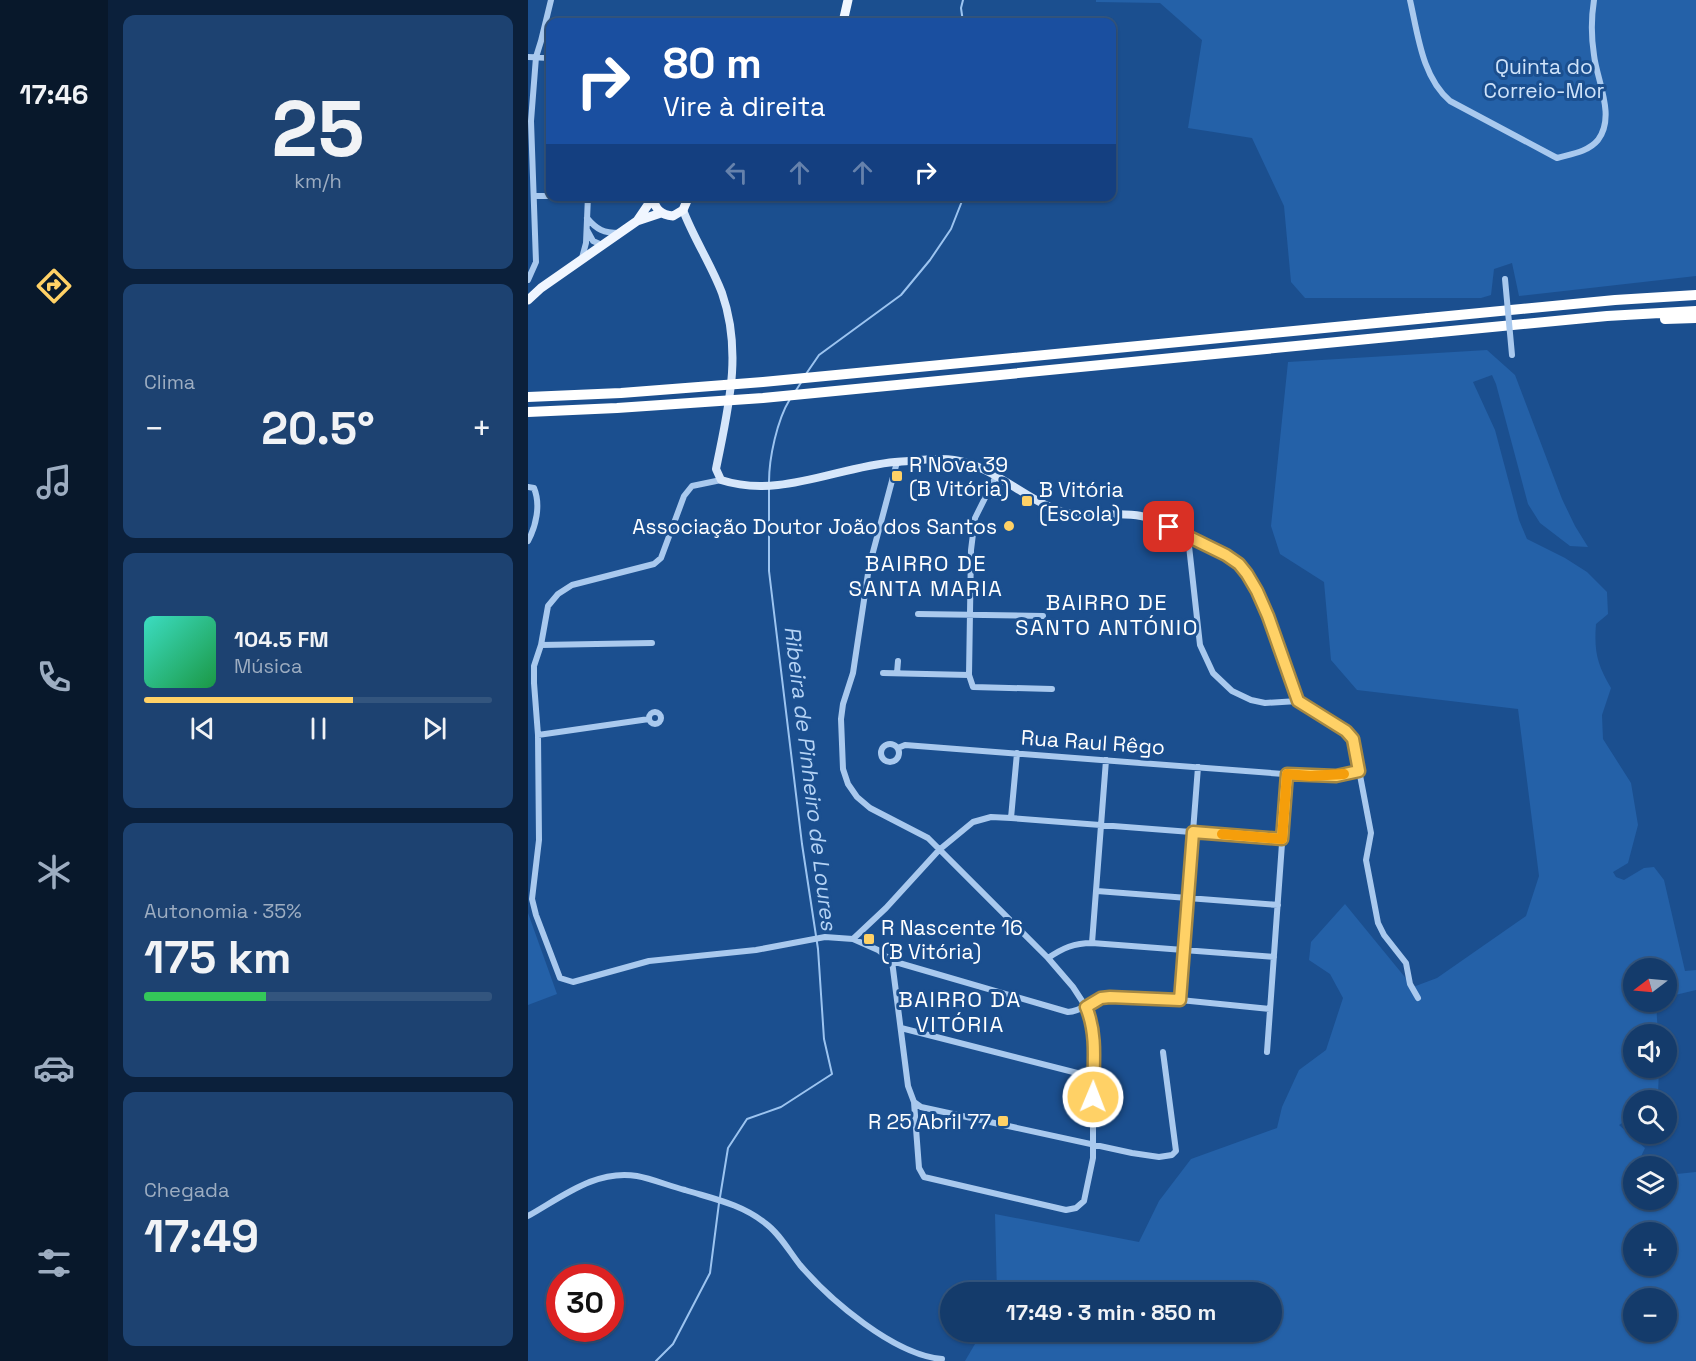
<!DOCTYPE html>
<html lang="pt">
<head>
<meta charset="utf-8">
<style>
	body { margin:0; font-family:"Space Grotesk",sans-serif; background:#1d4271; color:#f1f3f6; height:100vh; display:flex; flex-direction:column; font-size:22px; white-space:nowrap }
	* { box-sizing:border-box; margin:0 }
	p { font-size:20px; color:#9dadc1 }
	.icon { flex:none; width:33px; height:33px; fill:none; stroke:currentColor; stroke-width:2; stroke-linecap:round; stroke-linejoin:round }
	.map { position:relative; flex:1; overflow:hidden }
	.details { display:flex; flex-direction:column; gap:15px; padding:15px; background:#0b203b; width:420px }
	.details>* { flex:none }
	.top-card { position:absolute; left:18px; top:18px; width:570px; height:183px; border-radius:12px; box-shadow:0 2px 4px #0004,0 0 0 2px #33557e; background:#1a4fa0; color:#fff; overflow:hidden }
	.needle { width:39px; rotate:254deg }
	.buttons { position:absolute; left:1095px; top:958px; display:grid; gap:12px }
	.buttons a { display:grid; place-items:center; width:54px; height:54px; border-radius:50%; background:#143b6b; box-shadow:0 2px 4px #0004,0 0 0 2px #33557e; font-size:30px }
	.speed { position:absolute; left:18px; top:1264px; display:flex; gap:12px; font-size:30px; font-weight:700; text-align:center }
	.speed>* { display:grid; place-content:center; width:78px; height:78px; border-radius:50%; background:#143b6b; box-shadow:0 2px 4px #0004,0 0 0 2px #33557e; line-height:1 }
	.speed .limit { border:9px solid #d22; background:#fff; color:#111 }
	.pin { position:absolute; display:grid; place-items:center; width:51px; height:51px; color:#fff; margin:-26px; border-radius:12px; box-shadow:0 3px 9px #0006 }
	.me { position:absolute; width:66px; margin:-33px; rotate:1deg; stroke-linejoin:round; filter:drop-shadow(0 0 4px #0008) }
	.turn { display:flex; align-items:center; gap:21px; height:126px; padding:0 18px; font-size:27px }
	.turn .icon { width:78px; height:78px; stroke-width:2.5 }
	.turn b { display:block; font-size:42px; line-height:51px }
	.lanes { display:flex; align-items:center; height:57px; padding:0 18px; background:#0003; justify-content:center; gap:30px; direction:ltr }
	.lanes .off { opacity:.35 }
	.big { font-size:45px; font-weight:700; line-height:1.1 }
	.details .widget { flex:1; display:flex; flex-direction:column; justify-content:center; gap:9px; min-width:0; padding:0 21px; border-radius:12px; background:#1d4271 }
	.details .dial { align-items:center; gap:0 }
	.dial b { font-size:78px; line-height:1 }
	.song { display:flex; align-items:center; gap:18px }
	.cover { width:72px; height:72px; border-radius:9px; background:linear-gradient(135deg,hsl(170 70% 55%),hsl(140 70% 35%)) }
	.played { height:6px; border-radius:3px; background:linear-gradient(90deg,#ffd166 60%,#33557e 60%) }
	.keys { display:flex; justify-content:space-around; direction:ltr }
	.heat { display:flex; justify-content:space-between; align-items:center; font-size:33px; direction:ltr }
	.charge { height:9px; border-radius:4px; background:linear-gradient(90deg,#34c759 35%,#33557e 0) }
	.trip { position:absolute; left:412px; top:1282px; width:342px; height:60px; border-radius:30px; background:#143b6b; box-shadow:0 2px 4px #0004,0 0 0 2px #33557e; font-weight:700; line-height:60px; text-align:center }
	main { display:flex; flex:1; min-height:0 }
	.menu { display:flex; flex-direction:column; width:108px; justify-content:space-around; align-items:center; background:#08182b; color:#9dadc1 }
	.menu .icon { width:42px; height:42px }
	.menu .selected { color:#ffd166 }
	.menu b { font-size:27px; color:#f1f3f6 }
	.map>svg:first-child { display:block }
	.green { fill:#2461a8; fill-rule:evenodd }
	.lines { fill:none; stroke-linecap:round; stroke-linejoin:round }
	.stream { stroke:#9cc4f0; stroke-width:2 }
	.street { stroke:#a9c9ee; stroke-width:6 }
	.secondary { stroke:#d6e6fa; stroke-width:8 }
	.primary { stroke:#f0f6ff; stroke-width:9 }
	.highway { stroke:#fff; stroke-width:10 }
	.street-bridge { stroke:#a9c9ee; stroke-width:6 }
	.highway-bridge { stroke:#fff; stroke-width:10 }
	.route-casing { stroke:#a68842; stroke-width:15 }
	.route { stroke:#ffd166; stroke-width:10 }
	.slow { stroke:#f59e0b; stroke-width:10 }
	.poi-dot { fill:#ffd166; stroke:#1b4f8f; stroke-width:2 }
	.labels { text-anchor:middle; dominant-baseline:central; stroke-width:6; stroke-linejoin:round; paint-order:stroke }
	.park-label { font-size:21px; fill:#cfe3fa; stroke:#1b4f8f }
	.poi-label { font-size:21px; fill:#fff; stroke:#1b4f8f; text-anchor:start }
	.street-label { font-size:21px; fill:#fff; stroke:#1b4f8f }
	.neighbourhood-label { font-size:22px; letter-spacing:1.5px; fill:#fff; stroke:#1b4f8f }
	.water-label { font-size:22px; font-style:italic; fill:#b5d3f5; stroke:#1b4f8f }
</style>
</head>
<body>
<main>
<nav class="menu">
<b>17:46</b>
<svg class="icon selected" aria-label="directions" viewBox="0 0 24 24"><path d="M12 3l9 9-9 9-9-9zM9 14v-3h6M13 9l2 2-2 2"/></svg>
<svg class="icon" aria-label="music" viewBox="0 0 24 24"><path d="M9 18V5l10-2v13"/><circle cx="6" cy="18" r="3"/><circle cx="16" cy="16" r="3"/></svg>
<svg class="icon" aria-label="phone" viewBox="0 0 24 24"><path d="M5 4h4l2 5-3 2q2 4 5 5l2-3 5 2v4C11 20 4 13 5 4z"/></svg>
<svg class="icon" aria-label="climate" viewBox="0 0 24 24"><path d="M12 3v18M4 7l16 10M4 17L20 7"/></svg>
<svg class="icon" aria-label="car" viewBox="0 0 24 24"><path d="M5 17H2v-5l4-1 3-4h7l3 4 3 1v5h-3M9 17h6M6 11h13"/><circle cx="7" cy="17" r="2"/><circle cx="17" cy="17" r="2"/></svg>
<svg class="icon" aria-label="filters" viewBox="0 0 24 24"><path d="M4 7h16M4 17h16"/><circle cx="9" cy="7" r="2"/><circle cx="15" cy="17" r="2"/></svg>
</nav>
<section class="details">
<div class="widget dial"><b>25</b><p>km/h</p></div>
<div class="widget"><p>Clima</p>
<div class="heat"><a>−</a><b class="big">20.5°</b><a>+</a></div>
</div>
<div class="widget">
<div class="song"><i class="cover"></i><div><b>104.5 FM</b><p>Música</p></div></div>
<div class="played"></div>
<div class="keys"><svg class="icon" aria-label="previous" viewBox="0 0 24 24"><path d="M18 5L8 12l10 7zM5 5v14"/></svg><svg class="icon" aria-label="pause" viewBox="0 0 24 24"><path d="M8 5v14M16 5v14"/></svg><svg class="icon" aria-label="next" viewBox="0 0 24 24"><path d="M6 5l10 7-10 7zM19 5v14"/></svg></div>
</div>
<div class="widget"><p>Autonomia · 35%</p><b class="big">175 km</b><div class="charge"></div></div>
<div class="widget"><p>Chegada</p><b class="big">17:49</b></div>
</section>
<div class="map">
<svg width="1168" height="1361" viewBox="0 0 1168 1361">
	<rect width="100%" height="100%" fill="#1b4f8f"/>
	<path class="green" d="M 568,0 L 1168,0 L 1168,276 L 991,296 L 984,263 L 966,269 L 963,295 L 953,298 L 777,298 L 763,282 L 756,206 L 724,138 L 660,128 L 674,40 L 632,3 L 568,2 Z
		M 959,350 L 987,375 L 1034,499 L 1047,526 L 1060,547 L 1042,546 L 1012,523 L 1000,504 L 968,384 L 964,375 L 945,382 L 967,430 L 991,520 L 999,539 L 1037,558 L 1059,572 L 1079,592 L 1080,614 L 1068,624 C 1066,652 1069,664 1083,688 L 1074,715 L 1075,739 L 1103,783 L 1110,825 L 1100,863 L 1085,872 L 1088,877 L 1096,880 L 1116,868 L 1126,867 L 1136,880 L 1157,971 L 1168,970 L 1168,990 L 1139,997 L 1138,969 L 1106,969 L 1106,1002 L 1128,1002 L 1130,1035 L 1106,1035 L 1106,1068 L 1131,1068 L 1130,1094 L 1124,1101 L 1106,1101 L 1105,1116 L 1091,1125 L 1117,1148 L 1108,1167 L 1106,1167 L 1106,1200 L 1138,1200 L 1139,1175 L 1168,1172 L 1168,1361 L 437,1361 L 454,1332 L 744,1332 L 744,1293 L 469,1293 L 467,1214 L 611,1242 L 631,1201 L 663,1159 L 749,1128 L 754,1107 L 771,1070 L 798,1050 L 815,998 L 802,974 L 781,960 L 783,942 L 817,904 L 885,987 L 909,978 L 998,916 L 1011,876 L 990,709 L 829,690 L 803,660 L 796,582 L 752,554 L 743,526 L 760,362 ZM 1106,1233 L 1138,1233 L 1138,1266 L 1106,1266 ZM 1106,1299 L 1138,1299 L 1138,1332 L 1106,1332 Z
		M 0,913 L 29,994 L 0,1005 Z"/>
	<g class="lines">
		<path class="stream" d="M 435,22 L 433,8 L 435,0
			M 278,374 L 291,355 L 373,295 L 402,260 L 423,229 L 436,196
			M 267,392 L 274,381
			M 241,482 C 241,458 249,420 262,399
			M 192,1197 L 200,1148 L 219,1119 L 253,1107 L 304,1074 L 296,1039 L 290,949 L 274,844 L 241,571 L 241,488
			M 128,1361 L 145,1344 L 182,1273 L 191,1203"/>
		<path class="street" d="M 882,0 C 890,35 894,77 922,101 L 1029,158 C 1043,154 1060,152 1070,140 C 1088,116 1069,81 1066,55 C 1063,36 1063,19 1066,0
			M 0,57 L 22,58
			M 6,196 L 22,196
			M 60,196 L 88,196
			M 59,218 C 69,230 76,233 91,233
			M 59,230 L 65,241 L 74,245
			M 54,258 L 58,243 L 60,196
			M 0,280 L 8,262 L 3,121 L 8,57 L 13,41 L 23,0
			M 369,462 L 341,567 L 325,673 L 315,704 L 313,719 L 315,769 L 320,784 L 329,797 L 342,808 L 400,838 L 520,958 L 545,987 L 558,1007 L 562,1018 L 565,1041 L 565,1158 L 556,1201 L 548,1208 L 538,1210 L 396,1177 L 391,1168 L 386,1102
			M 193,480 L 164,486 L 156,496 L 133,558 L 126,564 L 44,585 L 30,594 L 20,606 L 13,645 L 6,666 L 6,683 L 10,735 L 11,840 L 4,899 L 8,915 L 32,978 L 45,982 L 121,961 L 228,950 L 297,937 L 325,939 L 350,950 L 364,961 L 540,1012 C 556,1011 566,998 582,997 L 652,1000 L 742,1009
			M 0,487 L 6,488 C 13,505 8,526 0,541
			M 660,537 L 672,645 L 685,673 L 704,691 L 723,700 L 737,703 L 770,701
			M 390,614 L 515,616
			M 13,645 L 124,643
			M 355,673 L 441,675 L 445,687 L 524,689
			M 369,673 L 370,661
			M 441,675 L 443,550 L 447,518 L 468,476
			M121 718a6 6 0 1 1 12 0a6 6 0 1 1-12 0Z
			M 10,735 L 121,719
			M353 753a9 9 0 1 1 18 0a9 9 0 1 1-18 0Z
			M 370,748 L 377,745 L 782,776 L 808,776 L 831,770 L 843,833 L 838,860 L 850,923 L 856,935 L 878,963 L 882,984 L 890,998
			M 483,818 L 489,753
			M 569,891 L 750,905
			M 325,939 L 358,908 L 411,850 L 445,822 L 463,817 L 483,818 L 754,839
			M 564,943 L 578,760
			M 520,958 C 535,948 546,943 564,943 L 746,957
			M 364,961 L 380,1086 L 386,1102 L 393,1107 L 604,1153 L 631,1157 L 644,1155 L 648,1151 L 635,1052
			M 652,1000 L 670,767
			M 373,1028 L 565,1077
			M 739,1052 L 759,774
			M 0,1216 C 34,1197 68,1169 109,1176 C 125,1179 141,1186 157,1190 C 186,1199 213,1204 237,1223 C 251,1233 261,1251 272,1265 C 302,1300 366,1355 414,1359"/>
		<path class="secondary" d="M 155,210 C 166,239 183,264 194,293 C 215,353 200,409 188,469 L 193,480 C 251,499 309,467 367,462 C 385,461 408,457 426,460 C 467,466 497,501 536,512 C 563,519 588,511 613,516 C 630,519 703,555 714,567 C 738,595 747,637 759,671 C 762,680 765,692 770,701 C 773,707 782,710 788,713 C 822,732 825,732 831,770"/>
		<path class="primary" d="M 315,22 L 320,0
			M 125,198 C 127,209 133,215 145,216 L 155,210 L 161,196
			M 109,221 L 133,213
			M 0,300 L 13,288 L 109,221 L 126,196"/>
		<path class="highway" d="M 900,318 L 1087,300 L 1168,295
			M 1137,319 L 1168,318
			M 902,333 L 1079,316 L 1168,311"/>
		<path class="street-bridge" d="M 977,279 L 984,355"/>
		<path class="highway-bridge" d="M 0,397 L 93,393 L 235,382 L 900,318
			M 0,412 L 89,408 L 235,398 L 902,333"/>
	</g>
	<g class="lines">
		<defs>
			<path id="route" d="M 565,1097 C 565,1067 570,1035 558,1007 L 573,998 L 582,997 L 652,1000 L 665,832 L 754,839 L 759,774 L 808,776 L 831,771 L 825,739 L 818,731 L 770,701 L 740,616 L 729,591 L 719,574 L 711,564 L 698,555 L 641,527"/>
		</defs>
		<use href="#route" class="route-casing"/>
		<use href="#route" class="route"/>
		<path class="slow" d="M 694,834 L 754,839 L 759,774 L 782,776 L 816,774"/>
	</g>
	<g class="poi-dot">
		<rect x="363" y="470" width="12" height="12" rx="3"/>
		<rect x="493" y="495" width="12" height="12" rx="3"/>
		<circle cx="481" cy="526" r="6"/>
		<rect x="335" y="933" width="12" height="12" rx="3"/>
		<rect x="469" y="1115" width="12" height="12" rx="3"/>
	</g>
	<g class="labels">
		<g class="park-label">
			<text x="1016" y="66">Quinta do<tspan x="1016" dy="24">Correio-Mor</tspan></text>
		</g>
		<g class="poi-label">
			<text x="381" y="464">R Nova 39<tspan x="381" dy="24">(B Vitória)</tspan></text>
			<text x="511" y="489">B Vitória<tspan x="511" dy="24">(Escola)</tspan></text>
			<text x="469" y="526" text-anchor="end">Associação Doutor João dos Santos</text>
			<text x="353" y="927">R Nascente 16<tspan x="353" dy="24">(B Vitória)</tspan></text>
			<text x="463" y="1121" text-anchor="end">R 25 Abril 77</text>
		</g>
		<g class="street-label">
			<text transform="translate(565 742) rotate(4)">Rua Raul Rêgo</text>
		</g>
		<g class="neighbourhood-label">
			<text x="398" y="563">BAIRRO DE<tspan x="398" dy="25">SANTA MARIA</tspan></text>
			<text x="579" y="602">BAIRRO DE<tspan x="579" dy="25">SANTO ANTÓNIO</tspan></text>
			<text x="432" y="999">BAIRRO DA<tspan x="432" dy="25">VITÓRIA</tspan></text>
		</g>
		<g class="water-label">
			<text transform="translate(283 778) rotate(83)">Ribeira de Pinheiro de Loures</text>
		</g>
	</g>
</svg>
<div class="buttons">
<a><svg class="needle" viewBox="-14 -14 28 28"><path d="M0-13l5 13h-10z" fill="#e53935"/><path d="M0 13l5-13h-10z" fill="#9dadc1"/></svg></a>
<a><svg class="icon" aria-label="sound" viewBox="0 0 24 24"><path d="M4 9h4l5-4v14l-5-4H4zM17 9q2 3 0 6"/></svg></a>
<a><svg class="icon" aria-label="search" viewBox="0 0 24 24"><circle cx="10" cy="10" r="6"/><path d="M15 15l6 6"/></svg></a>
<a><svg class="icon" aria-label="layers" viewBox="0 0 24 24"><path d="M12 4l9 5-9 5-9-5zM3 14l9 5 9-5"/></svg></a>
<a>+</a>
<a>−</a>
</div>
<div class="speed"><div class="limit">30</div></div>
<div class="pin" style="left:641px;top:527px;background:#d93025"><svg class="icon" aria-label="arrive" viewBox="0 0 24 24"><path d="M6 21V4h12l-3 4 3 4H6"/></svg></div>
<svg class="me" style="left:565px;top:1097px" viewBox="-20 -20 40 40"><circle r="17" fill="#ffd166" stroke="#fff" stroke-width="3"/><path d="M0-11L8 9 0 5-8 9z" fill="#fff"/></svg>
<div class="trip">17:49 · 3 min · 850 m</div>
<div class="top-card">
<div class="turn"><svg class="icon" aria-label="right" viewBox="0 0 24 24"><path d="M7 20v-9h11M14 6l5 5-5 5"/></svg><div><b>80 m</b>Vire à direita</div></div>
<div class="lanes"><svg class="icon off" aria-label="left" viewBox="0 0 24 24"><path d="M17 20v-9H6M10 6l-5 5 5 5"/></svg><svg class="icon off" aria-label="ahead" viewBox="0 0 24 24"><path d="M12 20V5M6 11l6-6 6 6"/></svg><svg class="icon off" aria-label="ahead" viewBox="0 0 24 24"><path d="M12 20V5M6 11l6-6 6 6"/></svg><svg class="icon" aria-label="right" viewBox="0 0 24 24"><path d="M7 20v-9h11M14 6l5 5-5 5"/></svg></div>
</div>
</div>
</main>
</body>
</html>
